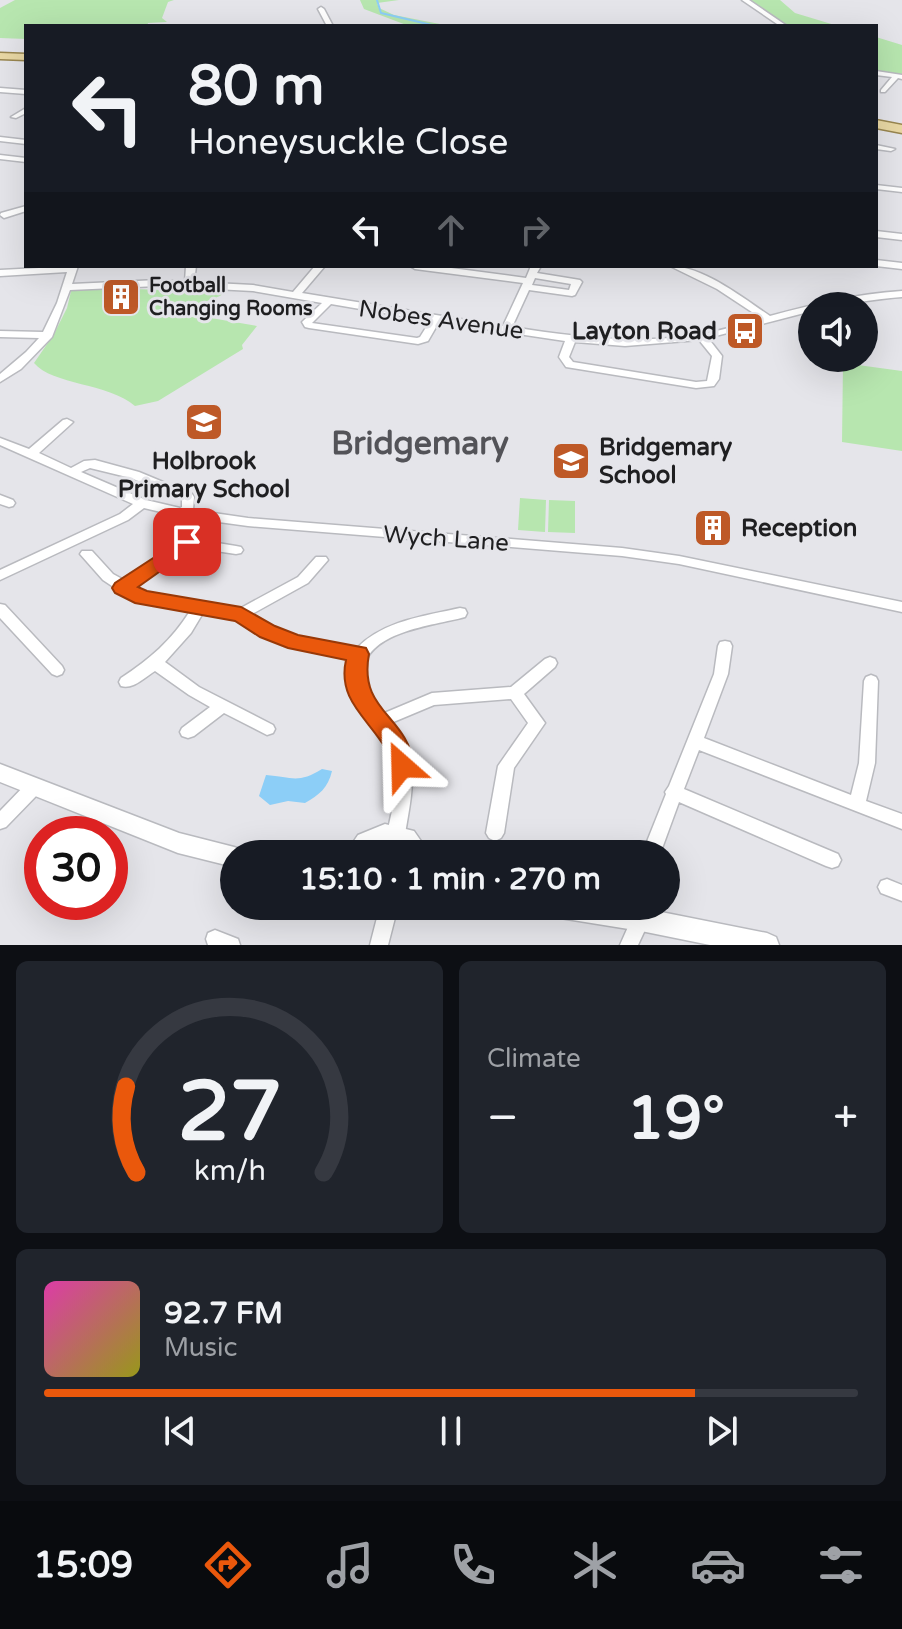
<!DOCTYPE html>
<html lang="en">
<head>
<meta charset="utf-8">
<style>
	body { margin:0; font-family:"Varela Round",sans-serif; background:#20242c; color:#f1f3f6; height:100vh; display:flex; flex-direction:column; font-size:30px; white-space:nowrap }
	* { box-sizing:border-box; margin:0 }
	p { font-size:26px; color:#9ea1a6 }
	.icon { flex:none; width:44px; height:44px; fill:none; stroke:currentColor; stroke-width:2; stroke-linecap:round; stroke-linejoin:round }
	.map { position:relative; height:945px; overflow:hidden }
	.side { display:flex; flex-direction:column; gap:16px; padding:16px; background:#0d0f14; flex:1 }
	.side>* { flex:none }
	.guide { position:absolute; left:24px; top:24px; width:854px; height:244px; border-radius:0px; box-shadow:0 8px 32px #0002; background:#171b24; color:#f1f3f6; overflow:hidden }
	.controls { position:absolute; left:798px; top:292px; display:grid; gap:16px }
	.controls a { display:grid; place-items:center; width:80px; height:80px; border-radius:50%; background:#171b24; box-shadow:0 8px 32px #0002; font-size:40px }
	.speed { position:absolute; left:24px; top:816px; display:flex; gap:16px; font-size:40px; font-weight:700; text-align:center }
	.speed>* { display:grid; place-content:center; width:104px; height:104px; border-radius:50%; background:#171b24; box-shadow:0 8px 32px #0002; line-height:1 }
	.speed .limit { border:12px solid #d22; background:#fff; color:#111 }
	.pin { position:absolute; display:grid; place-items:center; width:68px; height:68px; color:#fff; margin:-34px; border-radius:16px; box-shadow:0 4px 12px #0006 }
	.me { position:absolute; width:88px; margin:-44px; rotate:335deg; stroke-linejoin:round; filter:drop-shadow(0 0 6px #0008) }
	.turn { display:flex; align-items:center; gap:28px; height:168px; padding:0 32px; font-size:36px }
	.turn .icon { width:104px; height:104px; stroke-width:2.5 }
	.turn b { display:block; font-size:56px; line-height:68px }
	.lanes { display:flex; align-items:center; height:76px; padding:0 32px; background:#0003; justify-content:center; gap:40px; direction:ltr }
	.lanes .off { opacity:.35 }
	.big { font-size:60px; font-weight:800; line-height:1.1 }
	.side .tile { flex:1; display:flex; flex-direction:column; justify-content:center; gap:12px; min-width:0; padding:0 28px; border-radius:12px; background:#20242c }
	.side .dial { align-items:center; gap:0 }
	.dial svg { height:208px; overflow:visible; fill:none; stroke:#363941; stroke-width:7; stroke-linecap:round; text-anchor:middle }
	.dial text { fill:#f1f3f6; stroke:none }
	.song { display:flex; align-items:center; gap:24px }
	.cover { width:96px; height:96px; border-radius:12px; background:linear-gradient(135deg,hsl(320 70% 55%),hsl(60 70% 35%)) }
	.played { height:8px; border-radius:4px; background:linear-gradient(90deg,#ea580c 80%,#363941 80%) }
	.keys { display:flex; justify-content:space-around; direction:ltr }
	.heat { display:flex; justify-content:space-between; align-items:center; font-size:44px; direction:ltr }
	.side .tiles { flex:1; display:grid; gap:16px; grid-template-columns:1fr 1fr }
	.tile:last-child { grid-column:span 2 }
	.trip { position:absolute; left:220px; top:840px; width:460px; height:80px; border-radius:40px; background:#171b24; box-shadow:0 8px 32px #0002; font-weight:800; line-height:80px; text-align:center }
	.tabs { display:flex; height:128px; justify-content:space-around; align-items:center; background:#090b0e; color:#9ea1a6 }
	.tabs .icon { width:56px; height:56px }
	.tabs .on { color:#ea580c }
	.tabs b { font-size:36px; color:#f1f3f6 }
	.map>svg:first-child { display:block }
	.green { fill:#b7e6af }
	.water { fill:#8ccef7 }
	.lines { fill:none; stroke-linecap:round; stroke-linejoin:round }
	.stream { stroke:#8ccef7; stroke-width:2 }
	.minor-casing { stroke:#b9babf; stroke-width:3 }
	.tertiary-casing { stroke:#b9babf; stroke-width:3 }
	.primary-casing { stroke:#99864f; stroke-width:3 }
	.minor { fill:#fff; fill-rule:evenodd }
	.tertiary { fill:#fff; fill-rule:evenodd }
	.primary { fill:#e9d8a4; fill-rule:evenodd }
	.route { fill:#ea580c; stroke:#983908; stroke-width:2 }
	.labels { text-anchor:middle; dominant-baseline:central; stroke-width:6; stroke-linejoin:round; paint-order:stroke }
	.far-poi-label { font-size:20px; font-weight:bold; fill:#1f1f21; stroke:#e5e5ea; text-anchor:start }
	.street-label { font-size:24px; fill:#1f1f21; stroke:#e5e5ea }
	.poi-label { font-size:24px; font-weight:bold; fill:#1f1f21; stroke:#e5e5ea; text-anchor:start }
	.district-label { font-size:32px; font-weight:bold; fill:#535358; stroke:#e5e5ea }
</style>
</head>
<body>
<div class="map">
<svg width="902" height="945" viewBox="0 0 902 945">
	<rect width="100%" height="100%" fill="#e5e5ea"/>
	<path class="green" d="M 15,0 L 174,0 L 168,2 L 162,18 L 167,22 L 148,23 L 147,26 L 26,26 L 26,39 L 0,38 L 0,8 Z
		M 360,0 L 399,0 L 377,3 L 379,8 L 394,15 L 450,26 L 409,26 L 364,9 Z
		M 747,0 L 780,0 L 795,13 L 838,26 L 786,26 Z
		M 876,37 L 902,45 L 902,76 L 876,72 Z
		M 72,287 L 225,292 C 218,300 208,297 201,306 L 211,318 L 257,326 L 242,345 L 243,349 L 158,401 L 135,406 C 109,383 52,385 34,363 L 54,334 L 67,308 Z
		M 843,363 L 902,371 L 902,451 L 842,442 Z
		M 520,498 L 546,500 L 545,532 L 518,530 Z
		M 549,500 L 575,501 L 575,533 L 548,532 Z"/>
	<path class="water" d="M 322,769 L 332,771 C 328,788 319,795 305,803 L 288,801 L 270,805 L 259,796 L 266,775 C 292,777 298,784 322,769 Z"/>
	<g class="lines">
		<path class="stream" d="M 377,0 L 381,13 L 436,26"/>
		<defs>
			<path id="minor" d="M 742,0 L 749,0 L 787,26 L 780,26 Z
				M 321,7 L 324,9 L 333,26 L 327,26 L 318,9 Z
				M 876,71 L 902,75 L 902,79 L 898,78 L 885,92 L 881,92 L 881,90 L 892,77 L 876,75 Z
				M 0,88 L 26,90 L 26,94 L 0,92 Z
				M 26,108 L 26,113 L 16,118 L 11,117 Z
				M 0,137 L 26,140 L 26,144 L 0,141 Z
				M 876,145 L 895,149 L 891,151 L 876,149 Z
				M 0,155 L 26,158 L 26,162 L 0,159 Z
				M 876,185 L 902,188 L 902,192 L 876,189 Z
				M 26,206 L 26,211 L 4,218 L 0,215 L 1,213 Z
				M 876,231 L 902,234 L 902,240 L 876,237 Z
				M 876,260 L 902,263 L 902,269 L 876,266 Z
				M 78,266 L 72,284 L 158,280 L 185,282 L 186,266 L 196,266 L 194,282 L 253,285 L 293,292 L 315,266 L 325,266 L 302,293 L 503,326 L 523,283 L 415,269 L 410,266 L 436,266 L 526,278 L 531,266 L 541,266 L 537,273 L 580,280 L 582,282 L 575,295 L 572,296 L 529,290 L 512,327 C 575,337 638,345 702,334 C 721,331 741,324 761,318 L 717,289 L 670,266 C 703,266 743,298 770,316 C 814,304 856,294 902,291 L 902,297 C 872,299 842,306 812,306 L 812,311 L 708,338 L 722,356 L 719,379 L 714,386 L 696,388 L 566,367 L 559,357 L 565,341 L 439,322 L 428,341 L 418,344 L 309,328 L 305,327 L 302,322 L 322,303 L 253,291 L 158,286 L 70,290 L 52,337 L 21,369 L 0,382 L 0,374 L 26,352 L 39,338 L 0,337 L 0,331 L 43,332 L 57,303 L 67,272 L 0,276 L 0,270 ZM 535,278 L 571,284 L 569,290 L 532,285 ZM 331,304 L 430,321 L 420,337 L 417,338 L 312,323 ZM 699,340 L 712,356 L 707,381 L 696,382 L 573,362 L 569,357 L 575,342 L 625,346 Z
				M 67,419 L 73,422 L 71,424 L 39,453 L 71,468 L 84,461 L 95,460 L 139,472 L 192,494 L 194,497 L 193,510 L 248,518 L 622,548 L 679,556 L 902,602 L 902,612 L 679,564 L 622,556 L 248,526 L 182,517 L 144,508 L 128,520 L 0,580 L 0,570 L 120,514 L 133,504 L 0,445 L 0,438 L 29,449 L 63,420 ZM 90,468 L 131,478 L 182,499 L 182,507 L 180,508 L 146,500 L 81,472 Z
				M 0,495 L 13,500 L 15,503 L 13,506 L 9,507 L 0,504 Z
				M 187,538 L 236,546 L 241,547 L 243,550 L 241,553 L 236,554 L 189,547 L 134,586 L 146,594 L 239,609 L 298,577 L 316,557 L 326,557 L 328,560 L 308,583 L 252,614 L 273,628 L 297,637 L 357,648 C 383,621 424,616 460,608 L 465,609 L 467,613 L 465,617 C 433,626 363,631 363,675 C 364,692 371,701 382,714 L 432,693 L 511,687 L 545,659 L 550,657 L 555,659 L 557,663 L 555,667 L 524,694 L 545,723 L 514,768 L 504,833 L 501,838 L 495,841 L 489,838 L 486,833 L 498,766 L 528,723 L 511,699 L 434,705 L 391,723 C 421,759 412,791 405,834 L 402,839 L 396,842 L 390,839 L 387,834 C 392,809 401,780 394,754 C 390,741 380,734 372,725 C 357,708 340,682 352,658 L 296,647 L 263,636 L 237,618 L 203,613 L 191,633 L 165,662 L 199,687 L 273,725 L 275,729 L 273,733 L 267,735 L 224,713 L 194,736 L 188,738 L 182,736 L 180,732 L 182,728 L 210,707 L 189,695 L 155,671 C 145,677 133,690 121,686 L 119,682 L 121,678 C 150,659 171,641 190,611 L 143,603 L 123,592 L 117,591 L 115,588 L 103,580 L 80,554 L 82,551 L 92,551 L 113,574 L 124,580 L 182,539 Z
				M 0,604 L 5,605 L 62,666 L 64,670 L 62,674 L 57,676 L 52,674 L 0,618 Z
				M 725,641 L 730,642 L 732,646 L 728,674 L 704,738 L 851,795 L 859,763 L 864,681 L 866,677 L 871,675 L 876,677 L 878,681 L 875,763 L 866,801 L 902,814 L 902,829 L 699,750 L 684,789 L 838,854 L 841,860 L 838,866 L 832,868 L 826,866 L 679,802 L 660,854 L 642,854 L 666,794 L 665,792 L 669,786 L 714,674 L 718,646 L 720,642 Z
				M 33,781 L 39,783 L 41,788 L 39,793 L 6,827 L 0,829 L 0,811 L 27,783 Z
				M 887,879 L 902,885 L 902,901 L 881,893 L 878,887 L 881,881 Z
				M 380,906 L 398,906 L 388,945 L 370,945 Z
				M 634,906 L 652,906 L 650,919 L 638,945 L 620,945 L 632,918 Z
				M 215,930 L 238,939 L 240,945 L 208,945 L 206,939 L 208,933 Z"/>
			<path id="tertiary" d="M 0,764 L 179,833 L 234,847 L 242,850 L 244,854 L 234,854 L 234,867 L 178,853 L 0,782 Z
				M 385,824 L 414,831 L 430,854 L 404,854 L 398,845 C 386,843 379,845 370,854 L 345,854 L 358,835 Z
				M 542,906 L 631,906 L 767,933 L 776,937 L 779,945 L 710,945 L 641,931 L 554,917 L 545,914 Z"/>
			<path id="primary" d="M 0,53 L 26,54 L 26,60 L 0,59 Z
				M 876,120 L 902,125 L 902,133 L 876,128 Z"/>
		</defs>
		<use href="#minor" class="minor-casing"/>
		<use href="#tertiary" class="tertiary-casing"/>
		<use href="#primary" class="primary-casing"/>
		<use href="#minor" class="minor"/>
		<use href="#tertiary" class="tertiary"/>
		<use href="#primary" class="primary"/>
	</g>
	<path class="route" d="M 187,536 L 194,538 L 197,542 L 194,547 L 138,587 L 147,591 L 241,607 L 275,626 L 298,635 L 366,648 L 369,654 C 358,712 408,715 414,766 L 410,773 L 402,776 L 393,773 C 389,765 390,756 386,749 C 368,718 337,700 346,660 L 288,648 L 260,637 L 235,621 L 135,603 L 115,593 L 112,588 L 115,583 Z"/>
	<defs>
		<symbol id="building-square" viewBox="-11 -11 22 22"><rect x="-9" y="-9" width="18" height="18" rx="4" fill="#be5927" stroke="#e5e5ea"/><path d="M-4-6H4V6H1V3H-1V6H-4ZM-2.5-4.3h1.7v1.8h-1.7ZM.8-4.3h1.7v1.8H.8ZM-2.5-1h1.7V.8h-1.7ZM.8-1h1.7V.8H.8Z" fill="#fff"/></symbol>
		<symbol id="bus-square" viewBox="-11 -11 22 22"><rect x="-9" y="-9" width="18" height="18" rx="4" fill="#be5927" stroke="#e5e5ea"/><path d="M-5-6H5V4H4V6H2V4H-2V6H-4V4H-5ZM-3.5-4V0h7V-4ZM-3.5 1.2v1.5H-2V1.2ZM2 1.2v1.5H3.5V1.2Z" fill="#fff"/></symbol>
		<symbol id="school-square" viewBox="-11 -11 22 22"><rect x="-9" y="-9" width="18" height="18" rx="4" fill="#be5927" stroke="#e5e5ea"/><path d="M0-5L7-2L0 1L-7-2ZM-4 1L0 2.5L4 1V4Q0 6-4 4Z" fill="#fff"/></symbol>
	</defs>
	<g fill-rule="evenodd">
		<use href="#building-square" x="99" y="275" width="44" height="44"/>
		<use href="#bus-square" x="723" y="309" width="44" height="44"/>
		<use href="#school-square" x="182" y="400" width="44" height="44"/>
		<use href="#school-square" x="549" y="439" width="44" height="44"/>
		<use href="#building-square" x="691" y="506" width="44" height="44"/>
	</g>
	<g class="labels">
		<g class="far-poi-label">
			<text x="149" y="286">Football<tspan x="149" dy="23">Changing Rooms</tspan></text>
		</g>
		<g class="street-label">
			<text transform="translate(441 320) rotate(8)">Nobes Avenue</text>
			<text transform="translate(446 539) rotate(4)">Wych Lane</text>
		</g>
		<g class="poi-label">
			<text x="717" y="331" text-anchor="end">Layton Road</text>
			<text x="599" y="447">Bridgemary<tspan x="599" dy="28">School</tspan></text>
			<text x="204" y="461" text-anchor="middle">Holbrook<tspan x="204" dy="28">Primary School</tspan></text>
			<text x="741" y="528">Reception</text>
		</g>
		<g class="district-label">
			<text x="420" y="444">Bridgemary</text>
		</g>
	</g>
</svg>
<div class="controls">
<a><svg class="icon" aria-label="sound" viewBox="0 0 24 24"><path d="M4 9h4l5-4v14l-5-4H4zM17 9q2 3 0 6"/></svg></a>
</div>
<div class="speed"><div class="limit">30</div></div>
<div class="pin" style="left:187px;top:542px;background:#d93025"><svg class="icon" aria-label="arrive" viewBox="0 0 24 24"><path d="M6 21V4h12l-3 4 3 4H6"/></svg></div>
<svg class="me" style="left:402px;top:766px" viewBox="-20 -20 40 40"><path d="M0-17L14 15 0 8-14 15z" fill="#ea580c" stroke="#fff" stroke-width="4"/></svg>
<div class="trip">15:10 · 1 min · 270 m</div>
<div class="guide">
<div class="turn"><svg class="icon" aria-label="left" viewBox="0 0 24 24"><path d="M17 20v-9H6M10 6l-5 5 5 5"/></svg><div><b>80 m</b>Honeysuckle Close</div></div>
<div class="lanes"><svg class="icon" aria-label="left" viewBox="0 0 24 24"><path d="M17 20v-9H6M10 6l-5 5 5 5"/></svg><svg class="icon off" aria-label="ahead" viewBox="0 0 24 24"><path d="M12 20V5M6 11l6-6 6 6"/></svg><svg class="icon off" aria-label="right" viewBox="0 0 24 24"><path d="M7 20v-9h11M14 6l5 5-5 5"/></svg></div>
</div>
</div>
<section class="side">
<div class="tiles">
<div class="tile dial"><svg viewBox="0 0 100 80">
<path d="M14 69A42 42 0 1 1 86 69"/>
<path d="M14 69A42 42 0 0 1 10 36" stroke="#ea580c"/>
<text x="50" y="56" font-size="32" font-weight="700">27</text>
<text x="50" y="72" font-size="11">km/h</text>
</svg></div>
<div class="tile"><p>Climate</p>
<div class="heat"><a>−</a><b class="big">19°</b><a>+</a></div>
</div>
<div class="tile">
<div class="song"><i class="cover"></i><div><b>92.7 FM</b><p>Music</p></div></div>
<div class="played"></div>
<div class="keys"><svg class="icon" aria-label="previous" viewBox="0 0 24 24"><path d="M18 5L8 12l10 7zM5 5v14"/></svg><svg class="icon" aria-label="pause" viewBox="0 0 24 24"><path d="M8 5v14M16 5v14"/></svg><svg class="icon" aria-label="next" viewBox="0 0 24 24"><path d="M6 5l10 7-10 7zM19 5v14"/></svg></div>
</div>
</div>
</section>
<nav class="tabs">
<b>15:09</b>
<svg class="icon on" aria-label="directions" viewBox="0 0 24 24"><path d="M12 3l9 9-9 9-9-9zM9 14v-3h6M13 9l2 2-2 2"/></svg>
<svg class="icon" aria-label="music" viewBox="0 0 24 24"><path d="M9 18V5l10-2v13"/><circle cx="6" cy="18" r="3"/><circle cx="16" cy="16" r="3"/></svg>
<svg class="icon" aria-label="phone" viewBox="0 0 24 24"><path d="M5 4h4l2 5-3 2q2 4 5 5l2-3 5 2v4C11 20 4 13 5 4z"/></svg>
<svg class="icon" aria-label="climate" viewBox="0 0 24 24"><path d="M12 3v18M4 7l16 10M4 17L20 7"/></svg>
<svg class="icon" aria-label="car" viewBox="0 0 24 24"><path d="M5 17H2v-5l4-1 3-4h7l3 4 3 1v5h-3M9 17h6M6 11h13"/><circle cx="7" cy="17" r="2"/><circle cx="17" cy="17" r="2"/></svg>
<svg class="icon" aria-label="filters" viewBox="0 0 24 24"><path d="M4 7h16M4 17h16"/><circle cx="9" cy="7" r="2"/><circle cx="15" cy="17" r="2"/></svg>
</nav>
</body>
</html>
